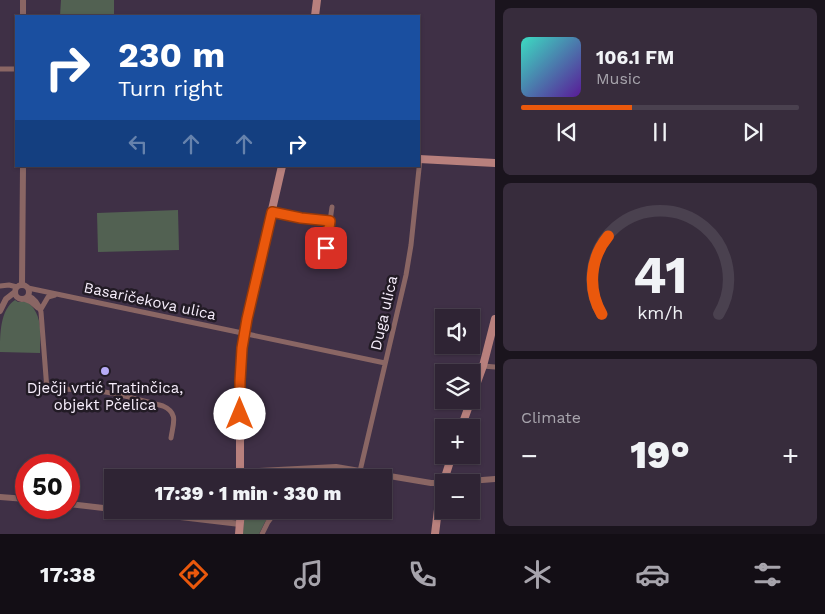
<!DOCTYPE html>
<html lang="en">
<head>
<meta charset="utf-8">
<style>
	body { margin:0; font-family:"Work Sans",sans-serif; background:#372c3c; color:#f1f3f6; height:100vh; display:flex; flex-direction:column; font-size:19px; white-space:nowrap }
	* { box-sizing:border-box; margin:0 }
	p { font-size:16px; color:#a7a4ac }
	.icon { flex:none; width:28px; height:28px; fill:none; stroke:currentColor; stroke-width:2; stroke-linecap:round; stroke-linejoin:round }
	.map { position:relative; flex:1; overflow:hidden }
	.sheet { display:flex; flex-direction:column; gap:8px; padding:8px; background:#1a141d; width:330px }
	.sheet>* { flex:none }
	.banner { position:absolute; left:15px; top:15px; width:405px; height:152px; border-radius:0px; box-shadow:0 1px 4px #0004,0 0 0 1px #4a414f; background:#1a4fa0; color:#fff; overflow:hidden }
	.buttons { position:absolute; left:435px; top:309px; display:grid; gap:10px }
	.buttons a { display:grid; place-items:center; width:45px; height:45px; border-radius:0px; background:#2f2434; box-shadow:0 1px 4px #0004,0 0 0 1px #4a414f; font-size:25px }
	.speed { position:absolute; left:15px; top:454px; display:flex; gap:10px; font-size:25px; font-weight:700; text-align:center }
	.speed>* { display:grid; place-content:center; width:65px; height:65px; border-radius:50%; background:#2f2434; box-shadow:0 1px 4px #0004,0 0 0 1px #4a414f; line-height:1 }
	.speed .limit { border:8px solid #d22; background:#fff; color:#111 }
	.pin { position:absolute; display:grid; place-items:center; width:42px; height:42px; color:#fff; margin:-21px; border-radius:10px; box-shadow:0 2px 8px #0006 }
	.me { position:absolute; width:55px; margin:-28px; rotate:0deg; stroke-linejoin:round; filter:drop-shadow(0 0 4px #0008) }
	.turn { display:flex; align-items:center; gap:18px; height:105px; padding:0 20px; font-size:22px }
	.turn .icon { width:65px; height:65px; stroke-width:2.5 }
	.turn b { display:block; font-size:35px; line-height:42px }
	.lanes { display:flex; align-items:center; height:48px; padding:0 20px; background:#0003; justify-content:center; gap:25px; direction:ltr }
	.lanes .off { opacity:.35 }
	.big { font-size:38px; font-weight:800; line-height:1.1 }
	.sheet .widget { flex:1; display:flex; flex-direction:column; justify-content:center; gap:8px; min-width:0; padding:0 18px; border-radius:8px; background:#372c3c }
	.sheet .dial { align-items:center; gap:0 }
	.dial svg { height:130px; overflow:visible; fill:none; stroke:#4a414f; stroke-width:7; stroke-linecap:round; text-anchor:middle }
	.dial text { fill:#f1f3f6; stroke:none }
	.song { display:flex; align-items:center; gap:15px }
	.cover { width:60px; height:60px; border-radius:8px; background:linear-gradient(135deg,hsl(170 70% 55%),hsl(270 70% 35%)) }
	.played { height:5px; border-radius:2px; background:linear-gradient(90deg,#ea580c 40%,#4a414f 40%) }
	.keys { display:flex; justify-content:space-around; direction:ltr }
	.heat { display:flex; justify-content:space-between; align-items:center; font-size:28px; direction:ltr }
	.trip { position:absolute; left:104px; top:469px; width:288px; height:50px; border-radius:0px; background:#2f2434; box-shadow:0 1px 4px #0004,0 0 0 1px #4a414f; font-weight:800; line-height:50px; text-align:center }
	.menu { display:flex; height:80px; justify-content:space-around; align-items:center; background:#130e15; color:#a7a4ac }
	.menu .icon { width:35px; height:35px }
	.menu .active { color:#ea580c }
	.menu b { font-size:22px; color:#f1f3f6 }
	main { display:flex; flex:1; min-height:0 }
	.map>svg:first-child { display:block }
	.green { fill:#526152 }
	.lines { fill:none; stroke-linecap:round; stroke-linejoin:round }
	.minor { stroke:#8a6664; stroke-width:5 }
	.tertiary { stroke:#8a6664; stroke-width:6 }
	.secondary { stroke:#b8807d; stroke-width:8 }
	.route-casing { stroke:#983908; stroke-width:12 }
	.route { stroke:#ea580c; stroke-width:9 }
	.poi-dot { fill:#b7abf7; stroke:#221b25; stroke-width:2 }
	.labels { text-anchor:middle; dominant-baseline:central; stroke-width:5; stroke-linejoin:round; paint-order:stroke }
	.street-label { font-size:15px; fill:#f7eefc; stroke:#221b25 }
	.poi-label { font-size:15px; fill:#f7eefc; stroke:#221b25 }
</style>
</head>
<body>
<main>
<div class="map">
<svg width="495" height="534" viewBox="0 0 495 534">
	<rect width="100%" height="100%" fill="#3f3046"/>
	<path class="green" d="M 61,0 L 114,0 L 114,16 L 60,16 Z
		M 178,210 L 179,250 L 98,252 L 97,213 Z
		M 15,300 L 18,302 L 26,301 C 44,314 40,334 40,353 L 0,352 C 0,334 0,310 15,300 Z
		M 244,510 L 274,510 L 265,522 L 259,534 L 243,534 Z"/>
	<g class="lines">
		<path class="minor" d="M 0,69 L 16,69
			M 272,212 L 292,216 L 330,221 L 323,266
			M 330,221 L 332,207
			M 0,286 L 9,285 L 17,287
			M 28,288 L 385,363
			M 29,296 C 36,299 39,305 41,312 L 47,390 C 60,389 73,389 86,390 C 112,391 138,400 163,406 C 179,413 173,424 171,438
			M 24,299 L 31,302 L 38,308
			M 41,309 L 48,297 L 55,295
			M 483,366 L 495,367
			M 360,471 L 406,275 L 411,245 L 420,159
			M 303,478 L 305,473 L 305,469
			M 262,534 L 268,522 L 277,510"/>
		<path class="tertiary" d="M 23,16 L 23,0
			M15 292a7 7 0 1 1 14 0a7 7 0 1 1-14 0Z
			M 22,285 L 23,166
			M 0,311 L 6,299 L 15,292
			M 240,472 L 336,467 L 431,483 L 444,483
			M 457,482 L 495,479
			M 0,497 L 26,499
			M 69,504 L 112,509
			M 121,510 L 240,524"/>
		<path class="secondary" d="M 315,16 L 317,0
			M 419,159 L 495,163
			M 471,399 L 483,366 L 495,319
			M 461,428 L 471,400
			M 240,478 L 240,381 L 242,348 L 247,319 L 282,166
			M 239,534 L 241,510
			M 435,534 L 440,493 L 452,455"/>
	</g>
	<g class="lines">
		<defs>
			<path id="route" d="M 240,414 L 240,381 L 242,348 L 247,319 L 272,212 L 301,218 L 330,221 L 326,248"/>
		</defs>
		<use href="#route" class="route-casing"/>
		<use href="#route" class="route"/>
	</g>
	<circle class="poi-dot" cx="105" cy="371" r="5"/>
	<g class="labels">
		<g class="street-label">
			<text transform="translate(150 301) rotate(12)">Basaričekova ulica</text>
			<text transform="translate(384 313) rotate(-77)">Duga ulica</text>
		</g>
		<g class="poi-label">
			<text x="105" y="388">Dječji vrtić Tratinčica,<tspan x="105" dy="17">objekt Pčelica</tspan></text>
		</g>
	</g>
</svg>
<div class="buttons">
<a><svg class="icon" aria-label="sound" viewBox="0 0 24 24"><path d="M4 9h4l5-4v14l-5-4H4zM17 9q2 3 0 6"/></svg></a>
<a><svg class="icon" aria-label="layers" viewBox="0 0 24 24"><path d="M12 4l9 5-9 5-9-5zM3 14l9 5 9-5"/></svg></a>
<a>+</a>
<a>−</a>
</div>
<div class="speed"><div class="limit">50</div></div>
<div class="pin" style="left:326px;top:248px;background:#d93025"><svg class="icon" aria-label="arrive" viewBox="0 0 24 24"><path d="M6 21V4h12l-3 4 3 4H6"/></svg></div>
<svg class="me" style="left:240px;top:414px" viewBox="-20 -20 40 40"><circle r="19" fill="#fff"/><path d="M0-13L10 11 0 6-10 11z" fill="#ea580c"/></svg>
<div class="trip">17:39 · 1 min · 330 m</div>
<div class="banner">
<div class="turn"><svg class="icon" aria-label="right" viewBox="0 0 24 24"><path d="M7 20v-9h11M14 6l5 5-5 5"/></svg><div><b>230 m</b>Turn right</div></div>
<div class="lanes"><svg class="icon off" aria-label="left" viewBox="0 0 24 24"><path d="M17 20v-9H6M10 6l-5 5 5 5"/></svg><svg class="icon off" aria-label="ahead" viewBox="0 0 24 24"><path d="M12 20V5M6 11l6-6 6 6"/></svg><svg class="icon off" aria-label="ahead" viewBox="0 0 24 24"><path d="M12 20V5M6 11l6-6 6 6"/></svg><svg class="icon" aria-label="right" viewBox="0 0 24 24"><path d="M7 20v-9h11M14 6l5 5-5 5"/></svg></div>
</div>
</div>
<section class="sheet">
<div class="widget">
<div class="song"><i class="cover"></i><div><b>106.1 FM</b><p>Music</p></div></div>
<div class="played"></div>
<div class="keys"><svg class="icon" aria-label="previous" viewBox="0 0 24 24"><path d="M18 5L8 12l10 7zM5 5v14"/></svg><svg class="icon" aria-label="pause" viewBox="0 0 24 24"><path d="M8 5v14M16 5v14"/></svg><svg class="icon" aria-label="next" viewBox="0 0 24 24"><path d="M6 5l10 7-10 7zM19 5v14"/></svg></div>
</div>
<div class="widget dial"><svg viewBox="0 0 100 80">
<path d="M14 69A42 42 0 1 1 86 69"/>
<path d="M14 69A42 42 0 0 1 18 21" stroke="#ea580c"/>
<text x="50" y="56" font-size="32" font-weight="700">41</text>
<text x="50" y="72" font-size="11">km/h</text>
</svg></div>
<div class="widget"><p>Climate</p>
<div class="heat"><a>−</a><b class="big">19°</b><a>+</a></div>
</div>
</section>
</main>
<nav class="menu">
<b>17:38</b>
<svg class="icon active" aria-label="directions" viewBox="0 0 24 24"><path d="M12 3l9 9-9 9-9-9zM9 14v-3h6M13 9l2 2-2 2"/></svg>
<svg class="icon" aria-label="music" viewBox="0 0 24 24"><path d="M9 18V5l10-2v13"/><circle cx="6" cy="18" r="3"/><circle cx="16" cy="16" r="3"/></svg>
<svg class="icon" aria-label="phone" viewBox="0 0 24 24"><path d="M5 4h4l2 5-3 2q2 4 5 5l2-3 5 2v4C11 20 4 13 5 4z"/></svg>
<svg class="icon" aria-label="climate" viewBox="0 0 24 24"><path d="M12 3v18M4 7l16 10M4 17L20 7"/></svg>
<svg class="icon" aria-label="car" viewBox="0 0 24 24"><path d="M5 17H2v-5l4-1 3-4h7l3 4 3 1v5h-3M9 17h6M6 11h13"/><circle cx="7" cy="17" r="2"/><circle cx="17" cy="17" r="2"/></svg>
<svg class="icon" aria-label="filters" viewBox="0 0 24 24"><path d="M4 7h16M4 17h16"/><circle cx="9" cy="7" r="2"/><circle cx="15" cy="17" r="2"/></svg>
</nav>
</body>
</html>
